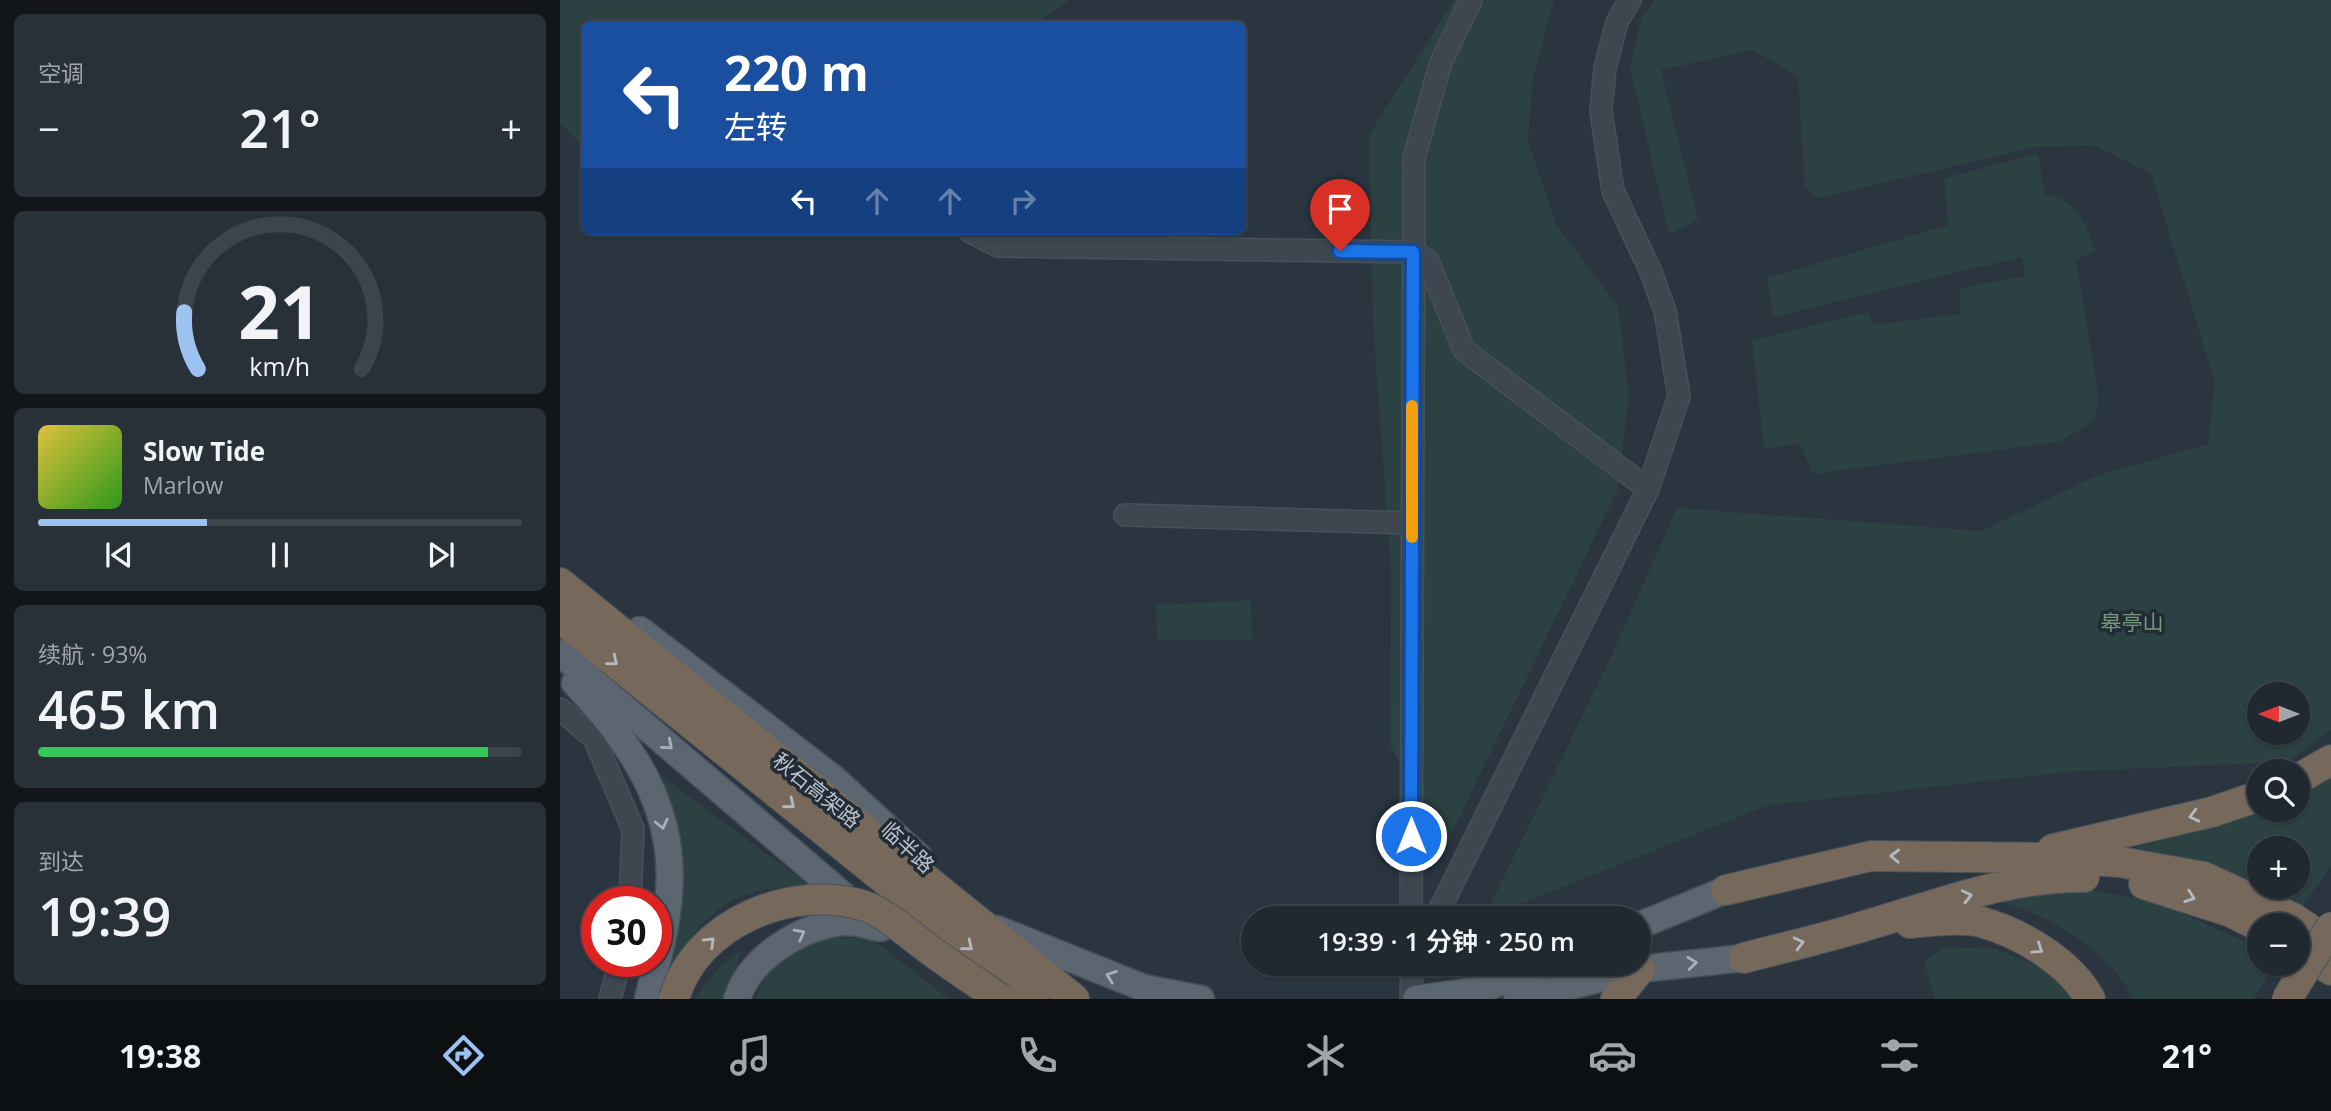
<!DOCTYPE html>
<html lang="zh">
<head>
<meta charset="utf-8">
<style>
	body { margin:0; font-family:"Open Sans","Noto Sans SC",sans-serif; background:#283038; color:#f1f3f6; height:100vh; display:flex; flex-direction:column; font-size:26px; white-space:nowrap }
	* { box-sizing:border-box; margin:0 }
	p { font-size:23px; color:#a2a6ab }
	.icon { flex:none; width:38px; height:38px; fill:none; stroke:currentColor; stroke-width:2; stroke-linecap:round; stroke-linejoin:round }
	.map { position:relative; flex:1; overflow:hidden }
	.drawer { display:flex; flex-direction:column; gap:14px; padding:14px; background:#12161a; width:560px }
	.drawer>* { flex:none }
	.hud { position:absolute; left:21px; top:21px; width:665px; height:214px; border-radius:10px; box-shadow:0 2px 5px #0004,0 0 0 2px #3d444c; background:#1a4fa0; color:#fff; overflow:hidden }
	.needle { width:46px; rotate:270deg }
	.fabs { position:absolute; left:1687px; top:682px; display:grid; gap:14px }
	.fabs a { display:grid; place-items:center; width:63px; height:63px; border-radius:50%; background:#202830; box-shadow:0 2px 5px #0004,0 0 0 2px #3d444c; font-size:35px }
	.speed { position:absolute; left:21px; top:886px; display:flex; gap:14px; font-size:35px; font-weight:700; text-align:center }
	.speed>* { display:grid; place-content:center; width:91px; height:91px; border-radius:50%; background:#202830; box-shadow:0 2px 5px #0004,0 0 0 2px #3d444c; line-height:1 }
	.speed .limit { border:10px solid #d22; background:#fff; color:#111 }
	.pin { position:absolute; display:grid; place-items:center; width:60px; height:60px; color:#fff; margin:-72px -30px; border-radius:50% 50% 50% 0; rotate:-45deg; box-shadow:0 0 7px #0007 }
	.pin .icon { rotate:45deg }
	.me { position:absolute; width:77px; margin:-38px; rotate:0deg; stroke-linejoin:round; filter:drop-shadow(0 0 5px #0008) }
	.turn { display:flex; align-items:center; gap:24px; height:147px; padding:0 28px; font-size:32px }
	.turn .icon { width:91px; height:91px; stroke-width:2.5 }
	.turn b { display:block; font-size:49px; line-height:60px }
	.lanes { display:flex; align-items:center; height:66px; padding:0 28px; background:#0003; justify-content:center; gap:35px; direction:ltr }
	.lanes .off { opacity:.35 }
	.big { font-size:52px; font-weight:600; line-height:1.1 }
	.drawer .widget { flex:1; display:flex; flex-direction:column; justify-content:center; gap:10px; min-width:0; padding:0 24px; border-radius:10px; background:#283038 }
	.drawer .dial { align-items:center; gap:0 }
	.dial svg { height:182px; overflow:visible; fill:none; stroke:#3d444c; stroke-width:7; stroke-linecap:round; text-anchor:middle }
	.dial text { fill:#f1f3f6; stroke:none }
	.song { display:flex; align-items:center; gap:21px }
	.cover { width:84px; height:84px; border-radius:10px; background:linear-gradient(135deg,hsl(50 70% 55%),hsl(110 70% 35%)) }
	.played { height:7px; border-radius:4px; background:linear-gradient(90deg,#9cc3ef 35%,#3d444c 35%) }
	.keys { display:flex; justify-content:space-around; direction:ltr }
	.heat { display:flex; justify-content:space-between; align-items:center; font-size:38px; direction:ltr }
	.charge { height:10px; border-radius:5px; background:linear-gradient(90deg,#34c759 93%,#3d444c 0) }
	.trip { position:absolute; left:681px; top:906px; width:410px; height:70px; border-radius:35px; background:#202830; box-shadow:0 2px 5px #0004,0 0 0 2px #3d444c; font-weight:600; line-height:70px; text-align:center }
	.tabs { display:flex; height:112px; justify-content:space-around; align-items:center; background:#0d1013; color:#a2a6ab }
	.tabs .icon { width:49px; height:49px }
	.tabs .on { color:#9cc3ef }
	.tabs b { font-size:32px; color:#f1f3f6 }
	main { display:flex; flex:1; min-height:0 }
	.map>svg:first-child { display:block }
	.green { fill:#2c4141; fill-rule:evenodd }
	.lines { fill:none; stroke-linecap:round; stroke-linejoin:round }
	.minor-casing { stroke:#47505a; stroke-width:24 }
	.major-casing { stroke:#47505a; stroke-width:29 }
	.highway-casing { stroke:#48525b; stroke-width:32 }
	.minor { stroke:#3e4750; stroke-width:21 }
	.major { stroke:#5c6670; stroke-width:26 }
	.highway { stroke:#76695c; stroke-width:30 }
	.highway-bridge-casing { stroke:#48525b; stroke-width:32; stroke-linecap:butt }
	.highway-bridge { stroke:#76695c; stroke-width:30 }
	.oneway { stroke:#b4b9c0 }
	.oneway2 { stroke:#a8b0b9 }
	.route-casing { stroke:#114b97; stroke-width:18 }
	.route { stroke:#1a73e8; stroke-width:12 }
	.slow { stroke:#f59e0b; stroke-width:12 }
	.labels { text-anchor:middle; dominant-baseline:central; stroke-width:7; stroke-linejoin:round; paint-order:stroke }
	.park-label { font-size:21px; fill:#74997a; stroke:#222c36 }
	.street-label { font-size:21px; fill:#bbc2cb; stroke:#222c36 }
</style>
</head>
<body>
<main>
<section class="drawer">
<div class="widget"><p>空调</p>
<div class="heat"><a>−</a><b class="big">21°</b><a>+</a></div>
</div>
<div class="widget dial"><svg viewBox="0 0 100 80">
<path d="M14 69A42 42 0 1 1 86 69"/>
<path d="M14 69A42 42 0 0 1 8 44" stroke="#9cc3ef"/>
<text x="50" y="56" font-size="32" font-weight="700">21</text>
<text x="50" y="72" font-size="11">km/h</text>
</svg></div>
<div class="widget">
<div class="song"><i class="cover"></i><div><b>Slow Tide</b><p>Marlow</p></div></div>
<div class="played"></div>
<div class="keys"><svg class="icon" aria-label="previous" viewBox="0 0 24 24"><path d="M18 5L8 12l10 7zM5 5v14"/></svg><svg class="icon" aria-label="pause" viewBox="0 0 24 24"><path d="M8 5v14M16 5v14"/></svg><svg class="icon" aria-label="next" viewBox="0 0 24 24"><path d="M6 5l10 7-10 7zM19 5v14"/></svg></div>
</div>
<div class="widget"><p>续航 · 93%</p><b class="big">465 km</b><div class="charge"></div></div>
<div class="widget"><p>到达</p><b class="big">19:39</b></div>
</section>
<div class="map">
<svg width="1771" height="999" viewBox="0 0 1771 999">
	<rect width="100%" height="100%" fill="#2a3540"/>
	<path class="green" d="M 0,0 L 509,0 L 474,24 L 24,24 L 24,148 L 0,122 Z
		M 894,0 L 994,0 L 973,78 L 968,141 L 997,226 L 1058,306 L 1069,395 L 1058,489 L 885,847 L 830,746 L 831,572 L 813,323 L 809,135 Z
		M 1094,0 L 1771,0 L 1771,730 L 1728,762 L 1518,771 L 1209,805 L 924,918 L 1050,659 L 1117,508 L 1422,531 L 1536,476 L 1648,444 L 1655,383 L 1591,173 L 1533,145 L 1476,147 L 1259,198 L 1245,187 L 1238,77 L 1193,50 L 1101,70 L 1138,220 L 1109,234 L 1070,67 L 1081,19 ZM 1699,695 L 1738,695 L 1738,733 L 1699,733 Z
		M 1478,154 L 1485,195 C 1522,202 1522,219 1536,251 L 1516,260 L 1539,400 L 1534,421 L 1499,442 L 1253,474 L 1239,443 L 1204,450 L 1192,340 L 1309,312 L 1312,325 L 1400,314 L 1400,288 L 1465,276 L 1462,257 L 1213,317 L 1207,278 L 1388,225 L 1384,178 Z
		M 691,600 L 692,640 L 597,640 L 596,605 Z
		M 100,775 L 250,886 C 172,886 148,908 108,971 L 123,867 L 113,807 Z
		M 1771,775 L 1771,865 L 1739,912 L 1689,883 L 1630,859 L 1564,850 L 1663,824 L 1699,809 L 1738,810 L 1738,792 ZM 1699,849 L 1738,849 L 1738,887 L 1699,887 Z
		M 1496,889 L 1528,890 L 1595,901 L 1699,948 L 1699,964 L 1715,964 L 1693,999 L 1574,999 C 1548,949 1491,916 1439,901 Z
		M 275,937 L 312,939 L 389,999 L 195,999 C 208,963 238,943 275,937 Z
		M 1386,947 L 1436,949 L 1489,971 L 1519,999 L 1375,999 L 1364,961 Z
		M 181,951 L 166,999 L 134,999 L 161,965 Z"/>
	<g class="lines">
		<defs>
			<path id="minor" d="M 409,231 L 438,246 L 853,252 L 868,261 L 904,350 L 1088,489
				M 565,515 L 852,523
				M 0,709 L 34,738 L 73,829 L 70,901
				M 851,919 L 854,158 L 881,62 L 911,0
				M 875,919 L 1088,489 L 1119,396 L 1105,311 L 1091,272 L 1053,191 L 1041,111 L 1045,68 L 1057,22 L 1070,0
				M 50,999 L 60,961
				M 851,999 L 852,964"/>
			<path id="major" d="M 80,630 L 273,778 L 359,857
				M 0,653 L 299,909
				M 15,683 C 71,744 116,806 109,893 C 107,929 96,964 88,999
				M 1078,926 L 1166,890
				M 437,929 L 584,988 L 641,999
				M 177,999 C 190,957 242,926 283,922 C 295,921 309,926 321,928
				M 856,999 L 914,991
				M 898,999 L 986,964
				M 957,999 L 1080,969 L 1184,958"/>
			<path id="highway" d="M 0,583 L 514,999
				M 0,618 L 473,999
				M 1738,779 L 1771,760
				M 1493,849 L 1652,812 L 1699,796
				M 1584,884 L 1671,912 L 1699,926
				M 1166,890 L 1311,856 L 1504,858 L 1560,862 L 1644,877 L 1733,918 L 1771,944
				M 1350,923 C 1370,921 1401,917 1421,922 C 1461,933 1510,962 1530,999
				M 1738,948 L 1771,970
				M 1184,958 C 1221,948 1258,940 1294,929 C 1369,908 1445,876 1524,877
				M 1056,999 L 1080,969"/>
		</defs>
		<use href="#minor" class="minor-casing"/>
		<use href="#major" class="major-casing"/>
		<use href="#highway" class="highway-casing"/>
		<use href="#minor" class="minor"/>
		<use href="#major" class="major"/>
		<use href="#highway" class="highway"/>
		<defs>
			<path id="highway-bridge" d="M 114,999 C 135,923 232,883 305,906 C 326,913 348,934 366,947 C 391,966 416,982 441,999
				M 1727,999 L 1771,927"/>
		</defs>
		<use href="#highway-bridge" class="highway-bridge-casing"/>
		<use href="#highway-bridge" class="highway-bridge"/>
	</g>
	<defs><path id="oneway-chevron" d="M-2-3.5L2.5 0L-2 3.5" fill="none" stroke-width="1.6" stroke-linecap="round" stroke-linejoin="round" transform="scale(1.75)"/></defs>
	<g class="oneway">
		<use href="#oneway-chevron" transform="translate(53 661) rotate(39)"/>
		<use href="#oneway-chevron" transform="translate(230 804) rotate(39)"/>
		<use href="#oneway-chevron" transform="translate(1634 816) rotate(166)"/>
		<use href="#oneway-chevron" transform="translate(1335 856) rotate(-178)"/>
		<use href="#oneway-chevron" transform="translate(1407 896) rotate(-13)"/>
		<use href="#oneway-chevron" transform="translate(1630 897) rotate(19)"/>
		<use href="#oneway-chevron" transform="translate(150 942) rotate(-44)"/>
		<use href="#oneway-chevron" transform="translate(1239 943) rotate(-14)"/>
		<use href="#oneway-chevron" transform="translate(408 946) rotate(39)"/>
		<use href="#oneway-chevron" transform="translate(1478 949) rotate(34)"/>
	</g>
	<g class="oneway2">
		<use href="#oneway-chevron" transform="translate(108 745) rotate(41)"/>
		<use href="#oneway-chevron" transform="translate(102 824) rotate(77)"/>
		<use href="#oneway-chevron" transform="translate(240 934) rotate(-28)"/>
		<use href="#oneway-chevron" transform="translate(1132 963) rotate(-6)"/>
		<use href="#oneway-chevron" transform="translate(551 976) rotate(-160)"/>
	</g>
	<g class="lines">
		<defs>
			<path id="route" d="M 780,251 L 853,252 L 851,836"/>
		</defs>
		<use href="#route" class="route-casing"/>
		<use href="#route" class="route"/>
		<path class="slow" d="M 852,537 L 852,406"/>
	</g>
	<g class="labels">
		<g class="park-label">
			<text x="1572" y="622">皋亭山</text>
		</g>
		<g class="street-label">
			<text transform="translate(257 790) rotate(39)">秋石高架路</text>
			<text transform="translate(348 847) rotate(43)">临半路</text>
		</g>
	</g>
</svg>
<div class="fabs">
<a><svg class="needle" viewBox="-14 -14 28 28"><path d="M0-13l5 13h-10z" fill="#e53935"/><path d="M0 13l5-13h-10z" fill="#a2a6ab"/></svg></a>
<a><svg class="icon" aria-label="search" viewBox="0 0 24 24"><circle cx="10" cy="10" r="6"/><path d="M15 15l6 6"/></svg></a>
<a>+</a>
<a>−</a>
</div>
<div class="speed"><div class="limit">30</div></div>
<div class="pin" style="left:780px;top:251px;background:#d93025"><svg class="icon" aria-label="arrive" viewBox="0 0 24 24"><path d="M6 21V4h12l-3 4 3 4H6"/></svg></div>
<svg class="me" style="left:851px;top:836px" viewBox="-20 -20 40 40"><circle r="17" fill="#1a73e8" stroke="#fff" stroke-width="3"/><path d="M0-11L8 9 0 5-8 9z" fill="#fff"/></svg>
<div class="trip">19:39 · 1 分钟 · 250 m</div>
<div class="hud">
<div class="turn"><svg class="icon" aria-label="left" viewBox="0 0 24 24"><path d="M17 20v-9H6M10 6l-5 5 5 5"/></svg><div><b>220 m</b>左转</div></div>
<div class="lanes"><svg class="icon" aria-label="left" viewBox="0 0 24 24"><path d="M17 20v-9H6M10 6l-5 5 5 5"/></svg><svg class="icon off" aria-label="ahead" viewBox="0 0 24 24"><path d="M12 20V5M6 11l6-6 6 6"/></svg><svg class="icon off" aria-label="ahead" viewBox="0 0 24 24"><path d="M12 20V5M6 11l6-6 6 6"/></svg><svg class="icon off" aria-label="right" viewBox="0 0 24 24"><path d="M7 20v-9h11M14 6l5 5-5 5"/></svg></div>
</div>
</div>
</main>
<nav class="tabs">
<b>19:38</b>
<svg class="icon on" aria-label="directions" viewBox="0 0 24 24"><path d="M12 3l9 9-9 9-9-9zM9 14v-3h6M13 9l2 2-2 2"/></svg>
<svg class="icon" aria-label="music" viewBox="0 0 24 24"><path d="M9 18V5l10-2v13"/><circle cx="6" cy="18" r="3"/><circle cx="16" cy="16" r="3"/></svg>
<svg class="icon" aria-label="phone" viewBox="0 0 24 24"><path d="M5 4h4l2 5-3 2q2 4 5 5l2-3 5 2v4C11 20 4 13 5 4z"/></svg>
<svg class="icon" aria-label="climate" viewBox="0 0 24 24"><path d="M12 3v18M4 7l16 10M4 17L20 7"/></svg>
<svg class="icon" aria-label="car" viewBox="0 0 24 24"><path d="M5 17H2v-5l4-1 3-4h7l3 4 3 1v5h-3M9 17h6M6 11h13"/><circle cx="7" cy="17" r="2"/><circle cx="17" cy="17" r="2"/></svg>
<svg class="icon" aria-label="filters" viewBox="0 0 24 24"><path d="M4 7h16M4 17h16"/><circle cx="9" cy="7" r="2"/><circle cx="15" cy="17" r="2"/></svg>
<b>21°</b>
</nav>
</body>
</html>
